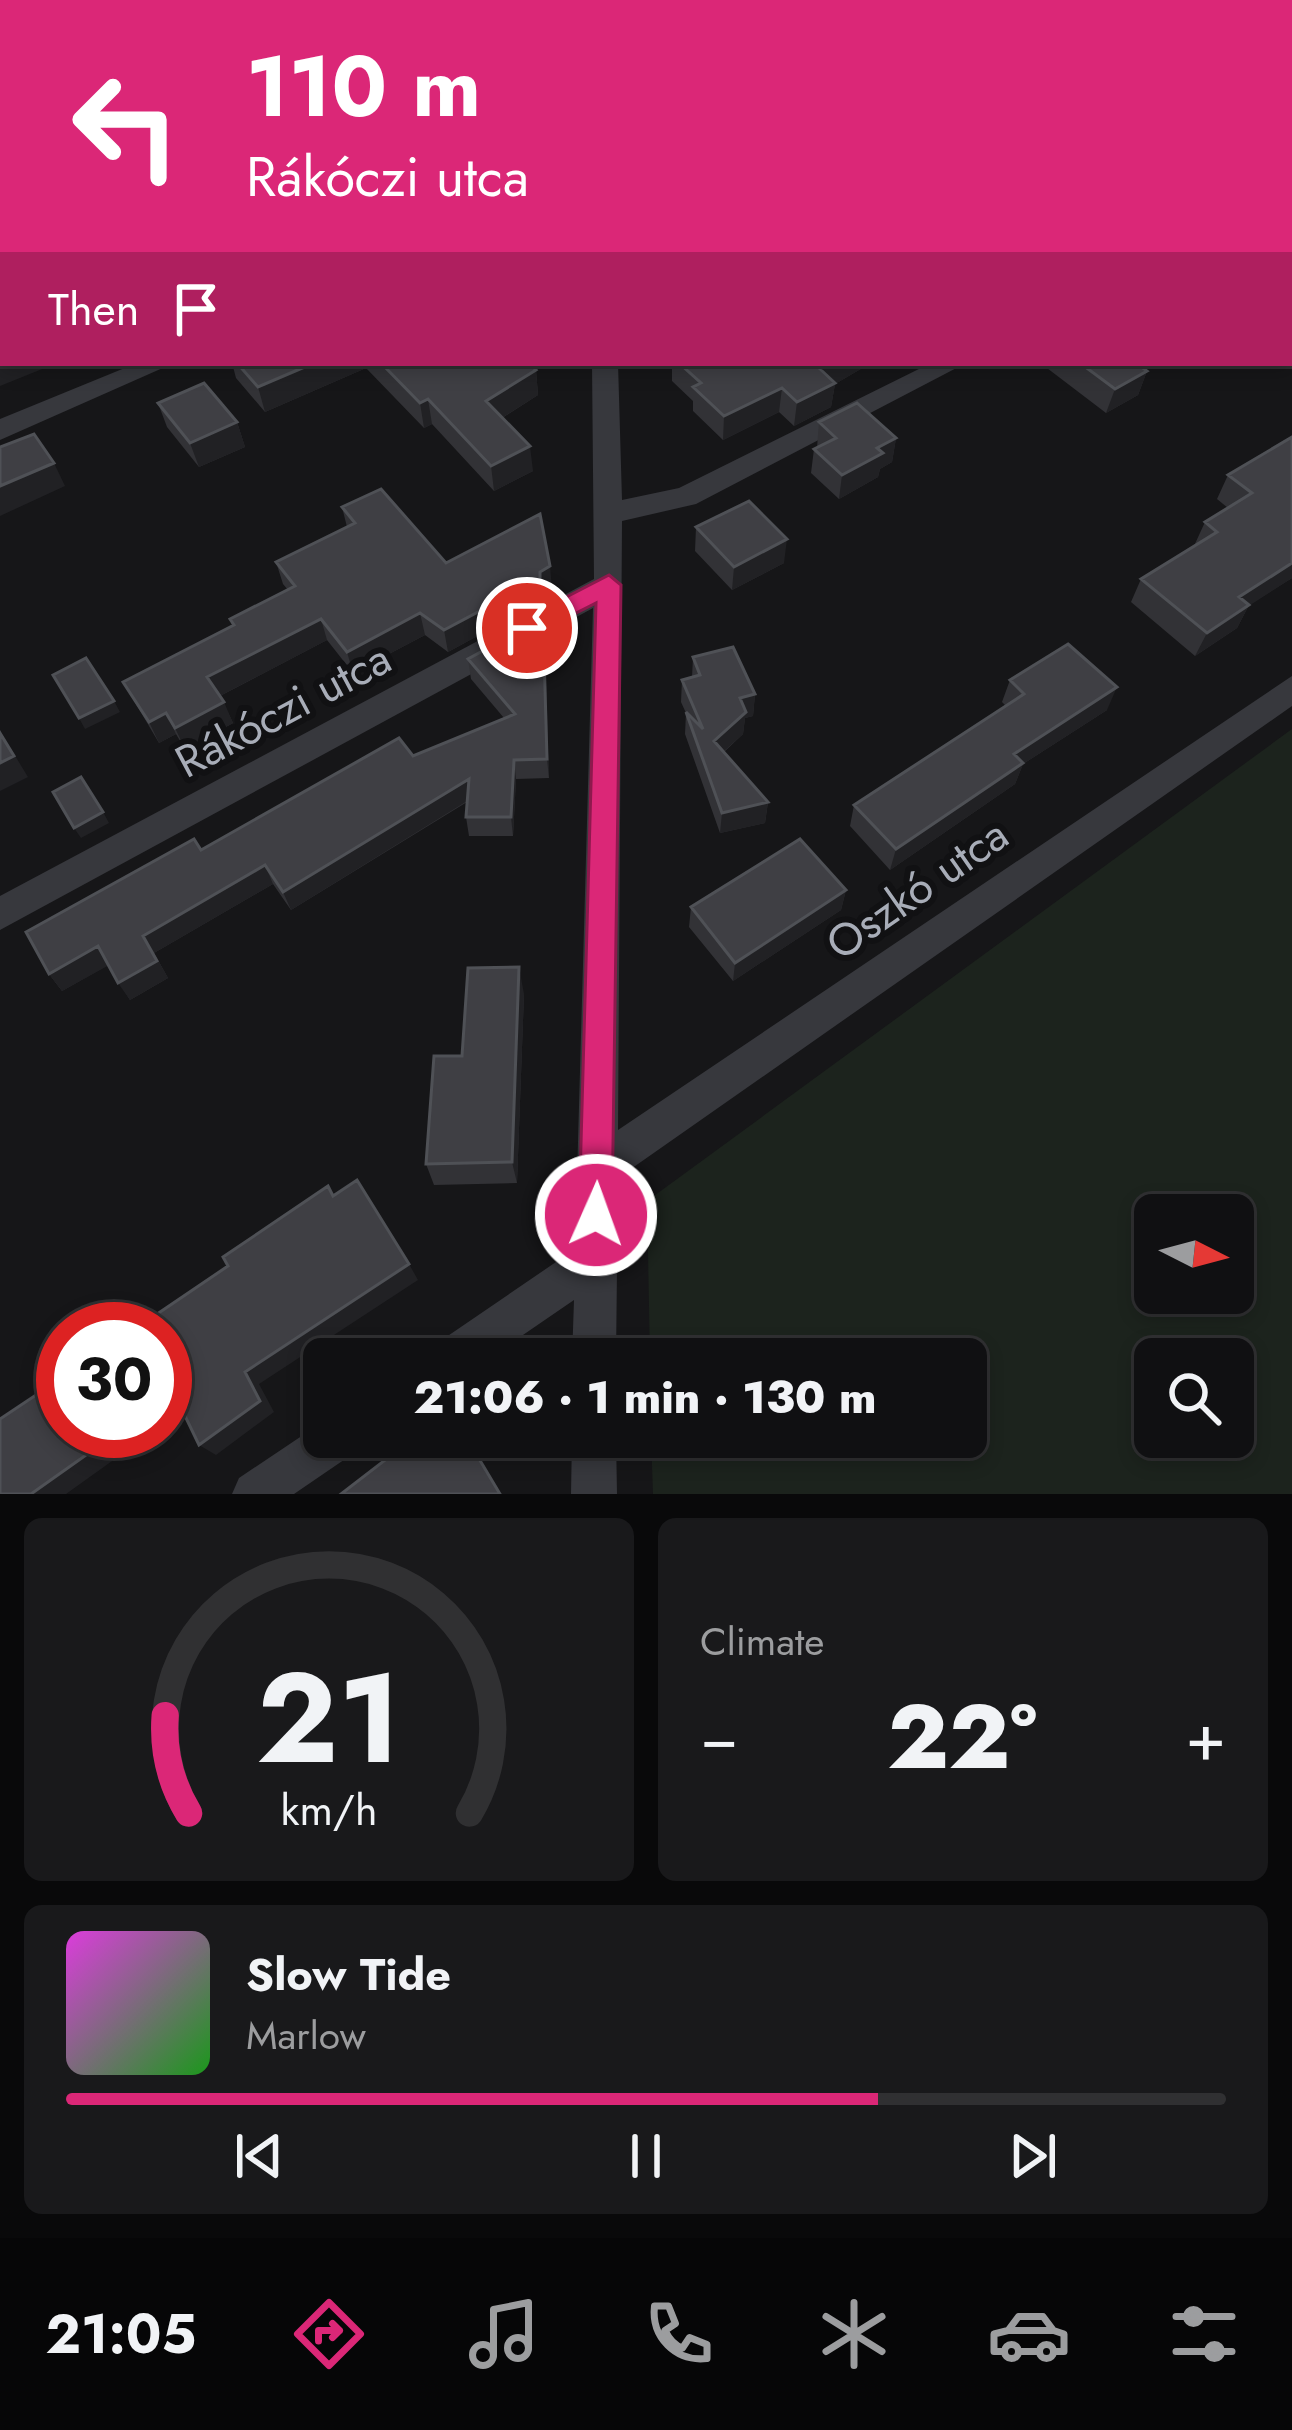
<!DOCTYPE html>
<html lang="en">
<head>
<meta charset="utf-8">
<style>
	body { margin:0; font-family:Jost,sans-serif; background:#19191b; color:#f1f3f6; height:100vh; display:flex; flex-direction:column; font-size:45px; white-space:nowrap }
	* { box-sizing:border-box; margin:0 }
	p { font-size:39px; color:#9c9d9f }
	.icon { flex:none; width:66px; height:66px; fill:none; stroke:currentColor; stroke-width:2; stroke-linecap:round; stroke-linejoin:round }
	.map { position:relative; height:1494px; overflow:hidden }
	.drawer { display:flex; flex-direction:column; gap:24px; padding:24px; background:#09090a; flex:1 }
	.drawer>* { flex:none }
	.hud { position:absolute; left:0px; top:0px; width:1293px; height:366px; box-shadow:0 6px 18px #0003,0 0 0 3px #303032; background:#db2777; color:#fff; overflow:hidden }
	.needle { width:78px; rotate:96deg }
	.fabs { position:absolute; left:1134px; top:1194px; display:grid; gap:24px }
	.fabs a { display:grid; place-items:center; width:120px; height:120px; border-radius:18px; background:#101012; box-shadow:0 6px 18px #0003,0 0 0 3px #303032; font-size:60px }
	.speed { position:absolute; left:36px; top:1302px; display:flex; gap:24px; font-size:60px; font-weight:700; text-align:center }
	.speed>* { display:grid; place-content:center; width:156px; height:156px; border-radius:50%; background:#101012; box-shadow:0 6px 18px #0003,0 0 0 3px #303032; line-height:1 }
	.speed .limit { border:18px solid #d22; background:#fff; color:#111 }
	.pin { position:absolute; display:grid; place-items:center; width:102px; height:102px; color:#fff; margin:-51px; border:6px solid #fff; border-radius:50%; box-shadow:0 3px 12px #0007 }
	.me { position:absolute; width:132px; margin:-66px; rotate:2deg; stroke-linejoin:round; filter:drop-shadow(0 0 9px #0008) }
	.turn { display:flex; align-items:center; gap:42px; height:252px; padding:0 48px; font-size:54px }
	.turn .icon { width:156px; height:156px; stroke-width:2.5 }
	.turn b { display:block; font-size:84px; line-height:102px }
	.then { display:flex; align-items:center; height:114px; padding:0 48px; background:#0003; gap:24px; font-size:45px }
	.big { font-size:90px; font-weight:800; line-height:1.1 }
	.drawer .card { flex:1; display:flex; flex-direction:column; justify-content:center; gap:18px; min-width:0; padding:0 42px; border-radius:18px; background:#19191b }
	.drawer .dial { align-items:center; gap:0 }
	.dial svg { height:312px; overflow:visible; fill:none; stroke:#303032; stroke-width:7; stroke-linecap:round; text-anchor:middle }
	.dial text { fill:#f1f3f6; stroke:none }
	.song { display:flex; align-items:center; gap:36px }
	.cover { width:144px; height:144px; border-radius:18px; background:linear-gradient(135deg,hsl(300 70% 55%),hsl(120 70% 35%)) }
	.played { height:12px; border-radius:6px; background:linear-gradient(90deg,#db2777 70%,#303032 70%) }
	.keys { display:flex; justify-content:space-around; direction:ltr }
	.heat { display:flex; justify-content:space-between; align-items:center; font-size:66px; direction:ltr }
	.drawer .tiles { flex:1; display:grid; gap:24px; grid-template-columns:1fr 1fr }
	.card:last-child { grid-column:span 2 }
	.trip { position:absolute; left:303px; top:1338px; width:684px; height:120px; border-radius:18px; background:#101012; box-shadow:0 6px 18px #0003,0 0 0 3px #303032; font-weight:800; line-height:120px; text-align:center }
	.menu { display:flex; height:192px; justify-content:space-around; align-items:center; background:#060607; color:#9c9d9f }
	.menu .icon { width:84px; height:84px }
	.menu .current { color:#db2777 }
	.menu b { font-size:54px; color:#f1f3f6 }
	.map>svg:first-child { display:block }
	.green { fill:#1c231d; fill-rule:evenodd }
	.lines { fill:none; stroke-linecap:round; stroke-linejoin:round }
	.street { fill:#37383d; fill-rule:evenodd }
	.wall { fill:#323236 }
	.shaded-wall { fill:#212124 }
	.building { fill:#3f3f44; stroke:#4f5156; stroke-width:3 }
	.route { fill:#db2777; stroke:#8e194d; stroke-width:3 }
	.labels { text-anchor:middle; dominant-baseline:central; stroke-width:12; stroke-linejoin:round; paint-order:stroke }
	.street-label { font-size:45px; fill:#a8adb8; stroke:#111113 }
</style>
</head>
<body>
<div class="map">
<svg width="1292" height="1494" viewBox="0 0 1292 1494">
	<rect width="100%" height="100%" fill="#161618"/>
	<path class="green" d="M 1292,729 L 1292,1494 L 653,1494 L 651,1437 L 966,1437 L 966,1359 L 650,1359 L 647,1201 ZM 1155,1215 L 1233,1215 L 1233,1293 L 1155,1293 ZM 1155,1359 L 1233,1359 L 1233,1437 L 1155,1437 Z"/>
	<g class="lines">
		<path class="street" d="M 578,0 L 598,0 L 598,3 L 578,3 Z
			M 1292,185 L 1292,200 L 1290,200 L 1290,185 Z
			M 137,363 L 174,363 L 0,440 L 0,419 Z
			M 592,363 L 618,363 L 622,500 L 679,488 L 931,363 L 966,363 L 696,504 L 622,521 L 618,1130 L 1292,676 L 1292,706 L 618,1178 L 616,1359 L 572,1359 L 574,1300 L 488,1359 L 429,1359 L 436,1344 L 575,1249 L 593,608 L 0,930 L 0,896 L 594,579 Z
			M 324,1421 L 324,1437 L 360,1437 L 354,1453 L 294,1494 L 232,1494 L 239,1478 Z
			M 572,1437 L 616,1437 L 617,1494 L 571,1494 Z"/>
	</g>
	<path class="wall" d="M 168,0 L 481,0 L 472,3 L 171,3 Z
		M 232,363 L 529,363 L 536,370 L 538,395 L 502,418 L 533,471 L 494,491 L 432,424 L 424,428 L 366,368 L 265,412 L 236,378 Z
		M 672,363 L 871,363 L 835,384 L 831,407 L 794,426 L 779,412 L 723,440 L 693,411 L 693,401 L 672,381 Z
		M 1043,363 L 1136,363 L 1147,371 L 1138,395 L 1106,413 L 1043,365 Z
		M 158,403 L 237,422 L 245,447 L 199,467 L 167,427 Z
		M 819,422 L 896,438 L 892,462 L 880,469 L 878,477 L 839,499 L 811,473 L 814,449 L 817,448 Z
		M 1292,437 L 1292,578 L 1249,605 L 1237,628 L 1195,656 L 1131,602 L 1141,579 L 1194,546 L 1205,522 L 1228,508 L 1217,499 L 1228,475 Z
		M 342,507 L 446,563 L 540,514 L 552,589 L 542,594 L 542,601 L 448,652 L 425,635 L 353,673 L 327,640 L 220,696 L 233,723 L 185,749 L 176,734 L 159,743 L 123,682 L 232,626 L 230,619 L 288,590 L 283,584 L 276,562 L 347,527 Z
		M 696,527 L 784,563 L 732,590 L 695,551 Z
		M 543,618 L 549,778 L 516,779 L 513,836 L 469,836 L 466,817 L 467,802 L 291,910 L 273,884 L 154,953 L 168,978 L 130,1000 L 108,965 L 62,991 L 49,974 L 201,850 L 413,756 L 504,718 L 471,679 L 468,659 Z
		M 693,657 L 755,694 L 753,716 L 745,718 L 743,734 L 724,752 L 768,802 L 765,823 L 720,833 L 685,734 L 686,713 L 681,702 L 682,680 L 692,677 Z
		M 1010,680 L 1107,710 L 1023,764 L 1015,784 L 890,870 L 850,826 L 854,805 L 1006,706 L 1002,702 Z
		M 846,890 L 841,910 L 733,981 L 689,927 L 691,907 Z
		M 524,994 L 517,1183 L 434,1185 L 426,1164 L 462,1056 Z"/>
	<path class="shaded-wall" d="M 60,0 L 134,0 L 125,3 L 51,3 Z
		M 414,0 L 481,0 L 472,3 L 404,3 Z
		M 3,125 L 3,151 L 0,152 L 0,126 Z
		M 3,180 L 3,205 L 0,206 L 0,181 Z
		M 3,358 L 3,363 L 57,363 L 0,386 L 0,359 Z
		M 314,363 L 366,363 L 366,368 L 265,412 L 258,387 Z
		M 832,363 L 871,363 L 835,384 L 831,407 L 794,426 L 797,402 L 820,369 Z
		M 536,370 L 538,395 L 489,426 L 486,401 Z
		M 1147,371 L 1138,395 L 1106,413 L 1115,389 Z
		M 782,388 L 779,412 L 723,440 L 724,416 Z
		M 428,399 L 432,424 L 424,428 L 420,403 Z
		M 237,422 L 245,447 L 199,467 L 190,443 Z
		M 896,438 L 892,462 L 880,469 L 878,477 L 839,499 L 842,475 L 877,448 Z
		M 530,446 L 533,471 L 494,491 L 491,466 Z
		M 54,463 L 65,486 L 0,516 L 0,486 Z
		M 787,539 L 784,563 L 732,590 L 734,567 Z
		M 1292,558 L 1292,578 L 1227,620 L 1239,597 Z
		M 550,566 L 552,589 L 542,594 L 540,572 Z
		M 540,579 L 542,601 L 448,652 L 444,630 Z
		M 1249,605 L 1237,628 L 1195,656 L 1207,633 Z
		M 420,613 L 425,635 L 353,673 L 347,652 Z
		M 543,618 L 545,639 L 549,778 L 547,759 Z
		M 321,619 L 327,640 L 216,698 L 207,677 Z
		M 1117,687 L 1107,710 L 1023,764 L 1015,784 L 890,870 L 896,849 L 1014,754 Z
		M 755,694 L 753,716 L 745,718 L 743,734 L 712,762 L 714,741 L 740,698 Z
		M 114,701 L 120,712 L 85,729 L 79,718 Z
		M 224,702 L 233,723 L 185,749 L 175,728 Z
		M 166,713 L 176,734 L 159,743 L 149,722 Z
		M 0,731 L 28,777 L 0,791 Z
		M 514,760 L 516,779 L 513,836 L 511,817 Z
		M 469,779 L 472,798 L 291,910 L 283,892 Z
		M 768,802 L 765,823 L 720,833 L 722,813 Z
		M 103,812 L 109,823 L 81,838 L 74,828 Z
		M 265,865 L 273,884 L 154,953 L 168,978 L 130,1000 L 118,983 L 143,936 Z
		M 846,890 L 841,910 L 733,981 L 735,963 Z
		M 98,946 L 111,964 L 62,991 L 49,974 Z
		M 519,967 L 524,994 L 517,1183 L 512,1162 Z
		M 409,1264 L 418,1280 L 259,1384 L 274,1412 L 216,1455 L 199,1445 L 245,1372 Z
		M 174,1393 L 191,1404 L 165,1423 L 165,1399 Z
		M 120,1431 L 154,1431 L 66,1494 L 31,1494 Z"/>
	<path class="building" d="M 0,0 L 60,0 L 51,3 L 3,3 L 3,125 L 0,126 Z
		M 185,0 L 414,0 L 404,3 L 189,3 Z
		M 642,0 L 706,0 L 707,3 L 643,3 Z
		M 1122,0 L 1292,0 L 1292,101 L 1290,100 L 1290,3 L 1114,3 Z
		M 0,158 L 3,161 L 3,180 L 0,181 Z
		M 3,258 L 3,358 L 0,359 L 0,259 Z
		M 237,363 L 314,363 L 258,387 Z
		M 381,363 L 529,363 L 536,370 L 486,401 L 530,446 L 491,466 L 428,399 L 420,403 Z
		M 679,363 L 832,363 L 820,369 L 835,383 L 797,402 L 782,388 L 724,416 L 693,387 L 701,383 Z
		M 1080,363 L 1136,363 L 1147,371 L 1115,389 Z
		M 204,383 L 237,422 L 190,443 L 158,403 Z
		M 857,403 L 896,438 L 877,448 L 883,453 L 842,475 L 814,449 L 836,438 L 819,422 Z
		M 34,434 L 54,463 L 0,486 L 0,447 Z
		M 1292,437 L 1292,563 L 1239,597 L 1249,605 L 1207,633 L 1141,579 L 1217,532 L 1205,522 L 1252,493 L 1228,475 Z
		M 381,489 L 446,563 L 540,514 L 550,566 L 540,572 L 540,579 L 444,630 L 420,613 L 347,652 L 321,619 L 207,677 L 224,702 L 175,728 L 166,713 L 149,722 L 123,682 L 234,625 L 230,619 L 295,586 L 276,562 L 355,523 L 342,507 Z
		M 749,501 L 787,539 L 734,567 L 696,527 Z
		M 543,618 L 547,759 L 514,760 L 511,817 L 466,817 L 469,779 L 283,892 L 265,865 L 143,936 L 157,961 L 118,983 L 98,946 L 49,974 L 26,932 L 194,839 L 201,850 L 399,738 L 413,756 L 515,714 L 468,659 Z
		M 1068,644 L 1117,687 L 1014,754 L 1023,763 L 896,849 L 854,805 L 1024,694 L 1010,680 Z
		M 733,647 L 755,694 L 740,698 L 746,712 L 714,741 L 768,802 L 722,813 L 686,712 L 703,729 L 682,680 L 700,675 L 693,657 Z
		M 86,658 L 114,701 L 79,718 L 53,675 Z
		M 0,733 L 14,756 L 0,763 Z
		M 81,777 L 103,812 L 74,828 L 53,792 Z
		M 800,839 L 846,890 L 735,963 L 691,907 Z
		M 519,967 L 512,1162 L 426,1164 L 434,1056 L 462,1056 L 468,968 Z
		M 357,1180 L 409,1264 L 245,1372 L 260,1401 L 199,1445 L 174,1393 L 165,1399 L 165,1329 L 135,1329 L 228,1266 L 223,1257 L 328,1186 L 333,1196 Z
		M 63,1377 L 63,1431 L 120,1431 L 31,1494 L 0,1494 L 0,1419 Z
		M 415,1437 L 466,1437 L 500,1494 L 341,1494 Z"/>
	<path class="route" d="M 609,575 L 621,585 L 612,1215 L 607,1227 L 596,1232 L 584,1227 L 579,1215 L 596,603 L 527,638 L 515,628 L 518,622 Z"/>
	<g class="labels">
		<g class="street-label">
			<text transform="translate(283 710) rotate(-28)">Rákóczi utca</text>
			<text transform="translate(917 889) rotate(-35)">Oszkó utca</text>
		</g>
	</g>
</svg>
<div class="fabs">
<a><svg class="needle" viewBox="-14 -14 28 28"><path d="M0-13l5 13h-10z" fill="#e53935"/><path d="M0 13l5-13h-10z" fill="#9c9d9f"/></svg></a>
<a><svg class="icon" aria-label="search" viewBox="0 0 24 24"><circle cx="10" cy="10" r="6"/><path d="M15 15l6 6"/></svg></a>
</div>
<div class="speed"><div class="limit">30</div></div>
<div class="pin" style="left:527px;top:628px;background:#d93025"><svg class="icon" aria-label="arrive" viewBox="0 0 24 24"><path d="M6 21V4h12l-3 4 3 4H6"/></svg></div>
<svg class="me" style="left:596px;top:1215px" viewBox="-20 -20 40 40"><circle r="17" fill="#db2777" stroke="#fff" stroke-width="3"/><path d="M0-11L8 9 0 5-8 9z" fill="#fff"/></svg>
<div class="trip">21:06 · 1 min · 130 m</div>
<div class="hud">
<div class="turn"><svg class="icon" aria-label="left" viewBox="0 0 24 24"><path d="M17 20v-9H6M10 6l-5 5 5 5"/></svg><div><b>110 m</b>Rákóczi utca</div></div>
<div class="then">Then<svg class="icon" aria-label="arrive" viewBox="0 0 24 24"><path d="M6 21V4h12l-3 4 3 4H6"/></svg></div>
</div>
</div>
<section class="drawer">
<div class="tiles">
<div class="card dial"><svg viewBox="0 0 100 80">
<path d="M14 69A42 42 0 1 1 86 69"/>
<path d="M14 69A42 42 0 0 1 8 44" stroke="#db2777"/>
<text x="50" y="56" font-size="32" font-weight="700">21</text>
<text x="50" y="72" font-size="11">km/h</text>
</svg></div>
<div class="card"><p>Climate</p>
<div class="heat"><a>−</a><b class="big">22°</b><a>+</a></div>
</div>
<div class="card">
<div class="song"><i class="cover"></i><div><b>Slow Tide</b><p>Marlow</p></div></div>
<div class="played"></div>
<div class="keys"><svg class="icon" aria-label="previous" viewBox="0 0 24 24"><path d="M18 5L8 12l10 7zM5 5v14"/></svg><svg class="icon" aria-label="pause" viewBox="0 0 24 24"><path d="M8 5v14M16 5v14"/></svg><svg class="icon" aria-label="next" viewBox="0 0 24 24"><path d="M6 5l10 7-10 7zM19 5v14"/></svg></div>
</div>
</div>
</section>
<nav class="menu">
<b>21:05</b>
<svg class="icon current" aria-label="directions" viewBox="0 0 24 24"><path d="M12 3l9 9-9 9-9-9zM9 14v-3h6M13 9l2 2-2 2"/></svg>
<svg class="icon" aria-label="music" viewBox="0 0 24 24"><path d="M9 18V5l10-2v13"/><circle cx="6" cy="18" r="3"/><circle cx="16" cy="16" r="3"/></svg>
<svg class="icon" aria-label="phone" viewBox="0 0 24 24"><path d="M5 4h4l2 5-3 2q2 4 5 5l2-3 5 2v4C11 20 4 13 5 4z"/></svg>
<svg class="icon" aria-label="climate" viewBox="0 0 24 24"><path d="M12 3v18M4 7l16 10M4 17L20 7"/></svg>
<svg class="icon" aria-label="car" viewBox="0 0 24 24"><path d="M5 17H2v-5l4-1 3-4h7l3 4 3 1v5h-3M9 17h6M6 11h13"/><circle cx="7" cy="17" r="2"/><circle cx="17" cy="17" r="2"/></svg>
<svg class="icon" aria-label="filters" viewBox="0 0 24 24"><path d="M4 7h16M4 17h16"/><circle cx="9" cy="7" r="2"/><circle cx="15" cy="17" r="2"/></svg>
</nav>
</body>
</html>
